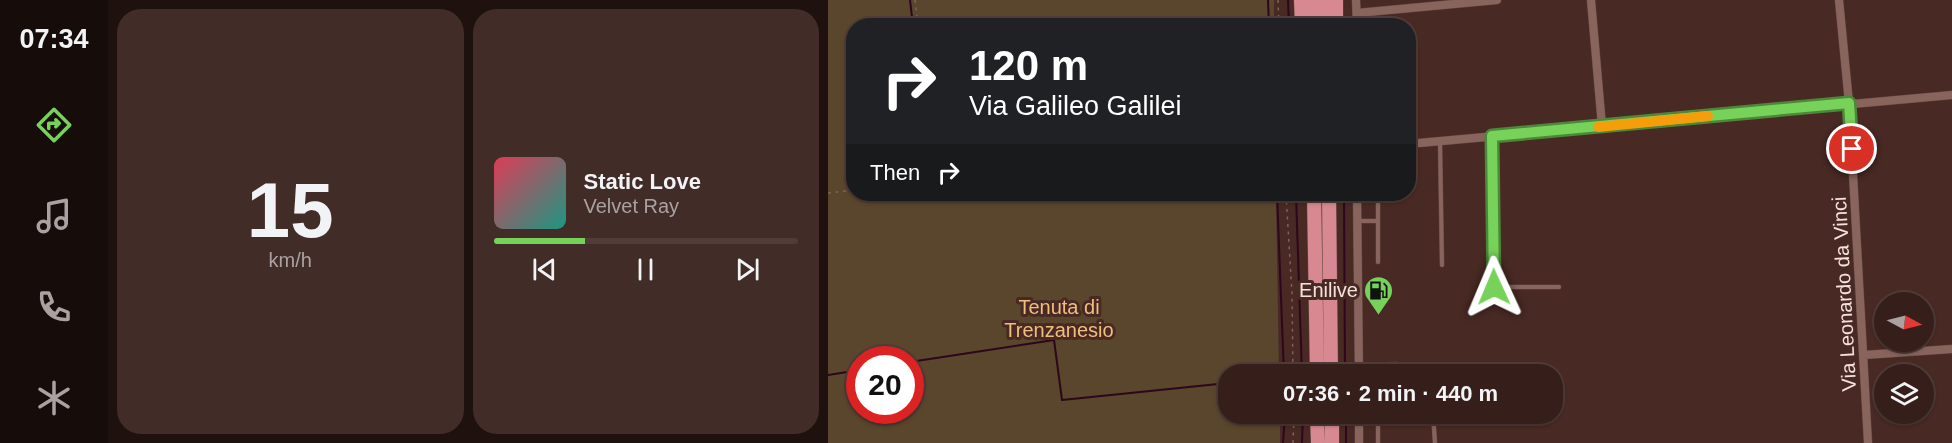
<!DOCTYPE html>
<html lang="en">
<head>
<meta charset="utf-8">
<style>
	body { margin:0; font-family:Helvetica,sans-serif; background:#412c27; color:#f1f3f6; height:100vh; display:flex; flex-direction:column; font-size:22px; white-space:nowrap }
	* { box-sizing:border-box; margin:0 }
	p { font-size:20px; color:#aaa2a2 }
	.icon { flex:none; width:33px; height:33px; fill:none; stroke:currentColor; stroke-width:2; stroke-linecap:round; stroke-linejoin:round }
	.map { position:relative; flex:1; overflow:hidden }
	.details { display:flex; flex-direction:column; gap:9px; padding:9px; background:#1e110e; width:720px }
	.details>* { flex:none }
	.hud { position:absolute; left:18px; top:18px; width:570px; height:183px; border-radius:24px; box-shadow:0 2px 4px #0004,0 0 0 2px #503d39; background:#202124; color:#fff; overflow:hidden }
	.needle { width:39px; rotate:97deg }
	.controls { position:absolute; left:1046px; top:292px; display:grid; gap:12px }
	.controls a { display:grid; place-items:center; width:60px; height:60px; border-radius:50%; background:#361f1a; box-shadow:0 2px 4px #0004,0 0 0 2px #503d39; font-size:30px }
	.speed { position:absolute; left:18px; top:346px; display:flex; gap:12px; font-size:30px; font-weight:700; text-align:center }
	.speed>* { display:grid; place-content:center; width:78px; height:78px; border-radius:50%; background:#361f1a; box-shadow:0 2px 4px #0004,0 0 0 2px #503d39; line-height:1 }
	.speed .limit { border:9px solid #d22; background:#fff; color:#111 }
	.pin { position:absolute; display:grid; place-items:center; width:51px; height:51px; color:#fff; margin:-26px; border:3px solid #fff; border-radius:50%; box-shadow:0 2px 6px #0007 }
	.me { position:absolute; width:66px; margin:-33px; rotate:359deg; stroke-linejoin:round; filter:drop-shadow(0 0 4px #0008) }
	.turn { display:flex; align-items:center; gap:21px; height:126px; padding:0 24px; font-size:27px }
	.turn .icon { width:78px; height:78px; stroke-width:2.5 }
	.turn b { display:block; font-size:42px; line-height:51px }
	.then { display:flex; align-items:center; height:57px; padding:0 24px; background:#0003; gap:12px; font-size:22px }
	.details .widget { flex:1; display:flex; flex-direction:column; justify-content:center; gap:9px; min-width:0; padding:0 21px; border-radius:24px; background:#412c27 }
	.details .dial { align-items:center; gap:0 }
	.dial b { font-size:78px; line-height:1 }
	.song { display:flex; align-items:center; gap:18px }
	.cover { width:72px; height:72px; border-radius:9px; background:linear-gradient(135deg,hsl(350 70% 55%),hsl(170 70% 35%)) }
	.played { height:6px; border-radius:3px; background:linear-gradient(90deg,#77d259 30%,#503d39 30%) }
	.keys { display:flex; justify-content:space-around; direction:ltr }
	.details .tiles { flex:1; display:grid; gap:9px; grid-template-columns:repeat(2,1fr) }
	.trip { position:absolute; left:390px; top:364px; width:345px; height:60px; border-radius:24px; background:#361f1a; box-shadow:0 2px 4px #0004,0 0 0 2px #503d39; font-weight:600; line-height:60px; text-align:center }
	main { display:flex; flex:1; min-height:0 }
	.tabs { display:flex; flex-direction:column; width:108px; justify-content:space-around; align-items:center; background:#160c0a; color:#aaa2a2 }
	.tabs .icon { width:42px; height:42px }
	.tabs .current { color:#77d259 }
	.tabs b { font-size:27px; color:#f1f3f6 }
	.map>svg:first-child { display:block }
	.green { fill:#59462c; fill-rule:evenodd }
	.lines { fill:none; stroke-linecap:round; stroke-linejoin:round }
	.stream { stroke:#2e061d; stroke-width:2 }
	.service-casing { stroke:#614742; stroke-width:5 }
	.minor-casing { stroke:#614742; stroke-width:9 }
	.trunk-casing { stroke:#614742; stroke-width:15 }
	.path { stroke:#7e625c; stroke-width:1.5; stroke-dasharray:3 4.5; stroke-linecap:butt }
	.service { stroke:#88645d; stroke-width:4 }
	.minor { stroke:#88645d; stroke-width:8 }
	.trunk { stroke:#d88891; stroke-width:14 }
	.route-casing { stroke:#4d883a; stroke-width:15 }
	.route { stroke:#77d259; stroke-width:10 }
	.slow { stroke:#f59e0b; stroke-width:10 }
	.labels { text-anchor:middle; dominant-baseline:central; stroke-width:6; stroke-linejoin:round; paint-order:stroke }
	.poi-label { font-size:20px; fill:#f6e1dc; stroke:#482923; text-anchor:end }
	.street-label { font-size:20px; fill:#f6e1dc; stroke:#482923 }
	.park-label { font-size:20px; fill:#f0bf7c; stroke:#482923 }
</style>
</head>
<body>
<main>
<nav class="tabs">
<b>07:34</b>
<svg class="icon current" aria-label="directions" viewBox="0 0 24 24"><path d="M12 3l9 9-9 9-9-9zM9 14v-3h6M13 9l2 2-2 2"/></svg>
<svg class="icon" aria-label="music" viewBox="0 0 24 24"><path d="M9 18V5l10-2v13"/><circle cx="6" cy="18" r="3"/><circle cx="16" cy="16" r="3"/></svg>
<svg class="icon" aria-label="phone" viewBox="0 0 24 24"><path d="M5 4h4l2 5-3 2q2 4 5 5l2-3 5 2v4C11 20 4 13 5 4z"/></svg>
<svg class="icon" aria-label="climate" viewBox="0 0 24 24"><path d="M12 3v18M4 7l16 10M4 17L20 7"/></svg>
</nav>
<section class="details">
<div class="tiles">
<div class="widget dial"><b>15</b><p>km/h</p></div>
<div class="widget">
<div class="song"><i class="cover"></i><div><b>Static Love</b><p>Velvet Ray</p></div></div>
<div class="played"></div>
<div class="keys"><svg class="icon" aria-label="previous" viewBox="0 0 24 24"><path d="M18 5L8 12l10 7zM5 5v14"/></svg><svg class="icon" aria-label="pause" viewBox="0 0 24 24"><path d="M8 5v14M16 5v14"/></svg><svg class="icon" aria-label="next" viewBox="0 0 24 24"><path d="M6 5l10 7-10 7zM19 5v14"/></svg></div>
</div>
</div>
</section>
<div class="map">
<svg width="1124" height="443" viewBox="0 0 1124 443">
	<rect width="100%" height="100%" fill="#482923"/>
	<path class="green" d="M 0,0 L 446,0 L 446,25 L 26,26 L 26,194 L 448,194 L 451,375 L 400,375 L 400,414 L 452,414 L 452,443 L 0,443 ZM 32,360 L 82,360 L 82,411 L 32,411 Z"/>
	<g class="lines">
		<path class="stream" d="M 82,0 L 85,26
			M 440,0 L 441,26
			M 460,0 L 461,26
			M 251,26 L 441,20
			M 449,194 L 456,375
			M 468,194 L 474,375
			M 516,194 L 517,375
			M 82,362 L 226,340 L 234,400 L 400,383
			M 0,375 L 32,370
			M 518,414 L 518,443
			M 455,443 L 457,414
			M 474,443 L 475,414"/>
		<defs>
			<path id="service" d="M 664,137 L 665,287 L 731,287
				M 612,142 L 614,265
				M 530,221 L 550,221
				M 550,262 L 550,194
				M 550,375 L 550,365 L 568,364
				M 550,414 L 550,443
				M 605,414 L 607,443"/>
			<path id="minor" d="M 528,0 L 529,26
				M 763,0 L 774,126
				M 1011,0 L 1021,103 L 1040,443
				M 529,13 L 669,0
				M 580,144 L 1124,95
				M 529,194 L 531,375
				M 1036,355 L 1124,349
				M 531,414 L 531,443"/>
			<path id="trunk" d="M 473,0 L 474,26
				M 484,0 L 484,26
				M 498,0 L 498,26
				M 508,26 L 508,0
				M 486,194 L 489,375
				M 501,194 L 503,375
				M 489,414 L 490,443
				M 504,414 L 504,443"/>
		</defs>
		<use href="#service" class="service-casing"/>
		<use href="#minor" class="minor-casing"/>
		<use href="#trunk" class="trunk-casing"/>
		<path class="path" d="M 87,0 L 90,26
			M 450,0 L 451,26
			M 0,193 L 26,190
			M 458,194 L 464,294 L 465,375
			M 465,443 L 466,414"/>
		<use href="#service" class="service"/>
		<use href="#minor" class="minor"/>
		<use href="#trunk" class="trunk"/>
	</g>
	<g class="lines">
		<defs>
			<path id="route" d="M 666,287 L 664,136 L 1021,103 L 1024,149"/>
		</defs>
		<use href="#route" class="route-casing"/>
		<use href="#route" class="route"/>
		<path class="slow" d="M 770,127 L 880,116"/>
	</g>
	<defs>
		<symbol id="fuel-pin" viewBox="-11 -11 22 30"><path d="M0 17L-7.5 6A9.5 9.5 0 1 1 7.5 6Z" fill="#77d259" stroke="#482923"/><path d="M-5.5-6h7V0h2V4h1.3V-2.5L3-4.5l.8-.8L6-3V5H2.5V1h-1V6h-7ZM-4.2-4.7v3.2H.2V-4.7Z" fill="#111"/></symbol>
	</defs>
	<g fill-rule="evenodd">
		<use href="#fuel-pin" x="534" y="274" width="33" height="45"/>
	</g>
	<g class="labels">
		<g class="poi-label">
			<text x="530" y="290">Enilive</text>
		</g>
		<g class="street-label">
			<text transform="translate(1016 294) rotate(-93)">Via Leonardo da Vinci</text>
		</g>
		<g class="park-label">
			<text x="231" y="307">Tenuta di<tspan x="231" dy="23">Trenzanesio</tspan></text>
		</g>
	</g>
</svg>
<div class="controls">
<a><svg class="needle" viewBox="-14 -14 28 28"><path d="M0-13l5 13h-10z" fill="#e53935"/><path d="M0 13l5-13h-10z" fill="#aaa2a2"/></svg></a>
<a><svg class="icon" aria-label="layers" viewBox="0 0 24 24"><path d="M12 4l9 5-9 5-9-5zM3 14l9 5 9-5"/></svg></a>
</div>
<div class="speed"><div class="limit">20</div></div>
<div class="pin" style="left:1024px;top:149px;background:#d93025"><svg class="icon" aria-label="arrive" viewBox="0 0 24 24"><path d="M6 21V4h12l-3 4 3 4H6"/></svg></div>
<svg class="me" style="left:666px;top:287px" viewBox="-20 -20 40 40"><path d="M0-17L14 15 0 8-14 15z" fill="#77d259" stroke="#fff" stroke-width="4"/></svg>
<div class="trip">07:36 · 2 min · 440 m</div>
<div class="hud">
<div class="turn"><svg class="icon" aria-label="right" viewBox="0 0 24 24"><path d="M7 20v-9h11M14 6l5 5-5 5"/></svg><div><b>120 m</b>Via Galileo Galilei</div></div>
<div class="then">Then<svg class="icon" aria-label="right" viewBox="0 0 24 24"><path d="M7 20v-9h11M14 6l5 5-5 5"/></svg></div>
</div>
</div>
</main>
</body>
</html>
